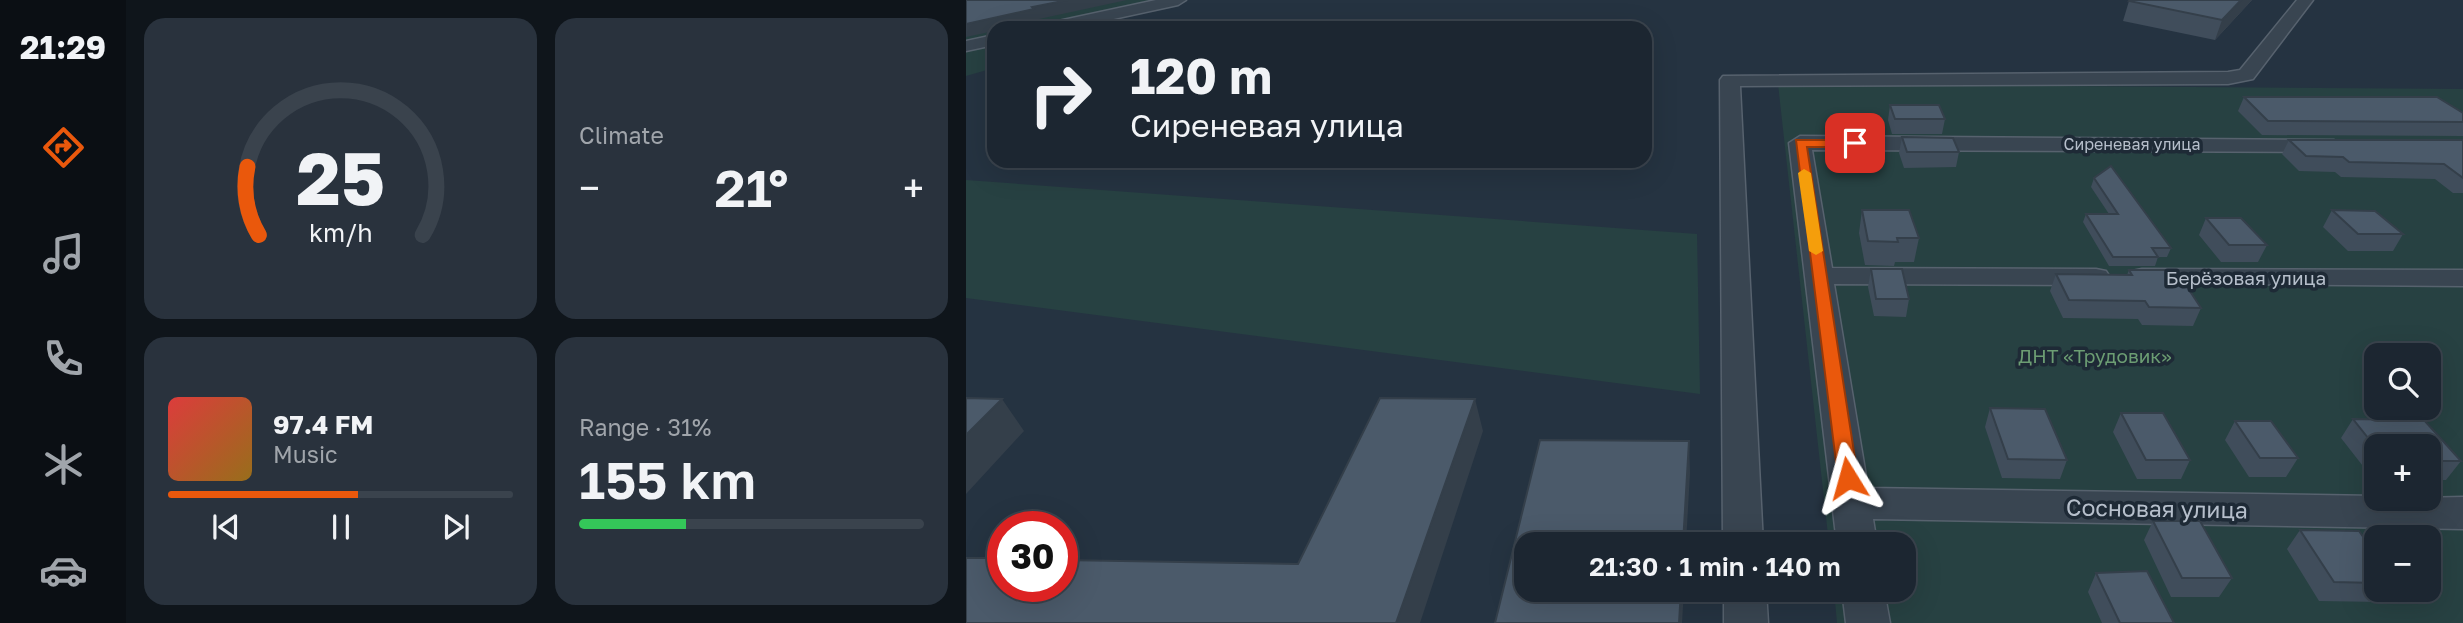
<!DOCTYPE html>
<html lang="en">
<head>
<meta charset="utf-8">
<style>
	body { margin:0; font-family:"Golos Text",sans-serif; background:#29323d; color:#f1f3f6; height:100vh; display:flex; flex-direction:column; font-size:26px; white-space:nowrap }
	* { box-sizing:border-box; margin:0 }
	p { font-size:23px; color:#a0a5ab }
	.icon { flex:none; width:38px; height:38px; fill:none; stroke:currentColor; stroke-width:2; stroke-linecap:round; stroke-linejoin:round }
	.map { position:relative; flex:1; overflow:hidden }
	.side { display:flex; flex-direction:column; gap:18px; padding:18px; background:#0f151b; width:840px }
	.side>* { flex:none }
	.guide { position:absolute; left:21px; top:21px; width:665px; height:147px; border-radius:21px; box-shadow:0 7px 28px #0002,0 0 0 2px #3a434d; background:#1c2631; color:#f1f3f6; overflow:hidden }
	.controls { position:absolute; left:1398px; top:343px; display:grid; gap:14px }
	.controls a { display:grid; place-items:center; width:77px; height:77px; border-radius:14px; background:#1c2631; box-shadow:0 7px 28px #0002,0 0 0 2px #3a434d; font-size:35px }
	.speed { position:absolute; left:21px; top:511px; display:flex; gap:14px; font-size:35px; font-weight:700; text-align:center }
	.speed>* { display:grid; place-content:center; width:91px; height:91px; border-radius:50%; background:#1c2631; box-shadow:0 7px 28px #0002,0 0 0 2px #3a434d; line-height:1 }
	.speed .limit { border:10px solid #d22; background:#fff; color:#111 }
	.pin { position:absolute; display:grid; place-items:center; width:60px; height:60px; color:#fff; margin:-30px; border-radius:14px; box-shadow:0 4px 10px #0006 }
	.me { position:absolute; width:77px; margin:-38px; rotate:352deg; stroke-linejoin:round; filter:drop-shadow(0 0 5px #0008) }
	.turn { display:flex; align-items:center; gap:24px; height:147px; padding:0 28px; font-size:32px }
	.turn .icon { width:91px; height:91px; stroke-width:2.5 }
	.turn b { display:block; font-size:49px; line-height:60px }
	.big { font-size:52px; font-weight:600; line-height:1.1 }
	.side .card { flex:1; display:flex; flex-direction:column; justify-content:center; gap:10px; min-width:0; padding:0 24px; border-radius:21px; background:#29323d }
	.side .dial { align-items:center; gap:0 }
	.dial svg { height:182px; overflow:visible; fill:none; stroke:#3a434d; stroke-width:7; stroke-linecap:round; text-anchor:middle }
	.dial text { fill:#f1f3f6; stroke:none }
	.song { display:flex; align-items:center; gap:21px }
	.cover { width:84px; height:84px; border-radius:10px; background:linear-gradient(135deg,hsl(0 70% 55%),hsl(40 70% 35%)) }
	.played { height:7px; border-radius:4px; background:linear-gradient(90deg,#ea580c 55%,#3a434d 55%) }
	.keys { display:flex; justify-content:space-around; direction:ltr }
	.heat { display:flex; justify-content:space-between; align-items:center; font-size:38px; direction:ltr }
	.charge { height:10px; border-radius:5px; background:linear-gradient(90deg,#34c759 31%,#3a434d 0) }
	.side .tiles { flex:1; display:grid; gap:18px; grid-template-columns:repeat(2,1fr) }
	.trip { position:absolute; left:548px; top:532px; width:402px; height:70px; border-radius:21px; background:#1c2631; box-shadow:0 7px 28px #0002,0 0 0 2px #3a434d; font-weight:600; line-height:70px; text-align:center }
	main { display:flex; flex:1; min-height:0 }
	.menu { display:flex; flex-direction:column; width:126px; justify-content:space-around; align-items:center; background:#0b0f14; color:#a0a5ab }
	.menu .icon { width:49px; height:49px }
	.menu .active { color:#ea580c }
	.menu b { font-size:32px; color:#f1f3f6 }
	.map>svg:first-child { display:block }
	.green { fill:#274142; fill-rule:evenodd }
	.lines { fill:none; stroke-linecap:round; stroke-linejoin:round }
	.minor-casing { stroke:#57626e; stroke-width:3 }
	.minor { fill:#394551; fill-rule:evenodd }
	.wall { fill:#404d5b }
	.shaded-wall { fill:#343f4a }
	.building { fill:#4b5a6a; stroke:#343f4a; stroke-width:2 }
	.route { fill:#ea580c; stroke:#983908; stroke-width:2 }
	.slow { fill:#f59e0b }
	.labels { text-anchor:middle; dominant-baseline:central; stroke-width:7; stroke-linejoin:round; paint-order:stroke }
	.far-street-label { font-size:16px; fill:#b6bfcb; stroke:#1e2a36 }
	.street-label { font-size:19px; fill:#b6bfcb; stroke:#1e2a36 }
	.park-label { font-size:19px; fill:#6c9d73; stroke:#1e2a36 }
	.near-street-label { font-size:23px; fill:#b6bfcb; stroke:#1e2a36 }
</style>
</head>
<body>
<main>
<nav class="menu">
<b>21:29</b>
<svg class="icon active" aria-label="directions" viewBox="0 0 24 24"><path d="M12 3l9 9-9 9-9-9zM9 14v-3h6M13 9l2 2-2 2"/></svg>
<svg class="icon" aria-label="music" viewBox="0 0 24 24"><path d="M9 18V5l10-2v13"/><circle cx="6" cy="18" r="3"/><circle cx="16" cy="16" r="3"/></svg>
<svg class="icon" aria-label="phone" viewBox="0 0 24 24"><path d="M5 4h4l2 5-3 2q2 4 5 5l2-3 5 2v4C11 20 4 13 5 4z"/></svg>
<svg class="icon" aria-label="climate" viewBox="0 0 24 24"><path d="M12 3v18M4 7l16 10M4 17L20 7"/></svg>
<svg class="icon" aria-label="car" viewBox="0 0 24 24"><path d="M5 17H2v-5l4-1 3-4h7l3 4 3 1v5h-3M9 17h6M6 11h13"/><circle cx="7" cy="17" r="2"/><circle cx="17" cy="17" r="2"/></svg>
</nav>
<section class="side">
<div class="tiles">
<div class="card dial"><svg viewBox="0 0 100 80">
<path d="M14 69A42 42 0 1 1 86 69"/>
<path d="M14 69A42 42 0 0 1 9 39" stroke="#ea580c"/>
<text x="50" y="56" font-size="32" font-weight="700">25</text>
<text x="50" y="72" font-size="11">km/h</text>
</svg></div>
<div class="card"><p>Climate</p>
<div class="heat"><a>−</a><b class="big">21°</b><a>+</a></div>
</div>
<div class="card">
<div class="song"><i class="cover"></i><div><b>97.4 FM</b><p>Music</p></div></div>
<div class="played"></div>
<div class="keys"><svg class="icon" aria-label="previous" viewBox="0 0 24 24"><path d="M18 5L8 12l10 7zM5 5v14"/></svg><svg class="icon" aria-label="pause" viewBox="0 0 24 24"><path d="M8 5v14M16 5v14"/></svg><svg class="icon" aria-label="next" viewBox="0 0 24 24"><path d="M6 5l10 7-10 7zM19 5v14"/></svg></div>
</div>
<div class="card"><p>Range · 31%</p><b class="big">155 km</b><div class="charge"></div></div>
</div>
</section>
<div class="map">
<svg width="1497" height="623" viewBox="0 0 1497 623">
	<rect width="100%" height="100%" fill="#253341"/>
	<path class="green" d="M 0,0 L 222,0 L 130,21 L 142,28 L 28,28 L 28,68 L 0,76 Z
		M 812,84 L 1497,89 L 1497,623 L 871,623 L 868,590 L 938,590 L 938,544 L 863,544 ZM 1410,355 L 1463,355 L 1463,408 L 1410,408 ZM 1410,446 L 1463,446 L 1463,499 L 1410,499 ZM 1410,537 L 1463,537 L 1463,590 L 1410,590 Z
		M 0,180 L 731,234 L 734,394 L 0,298 Z"/>
	<g class="lines">
		<defs>
			<path id="minor" d="M 190,0 L 220,0 L 212,5 L 106,28 L 75,28 L 83,23 Z
				M 1331,0 L 1347,0 L 1287,79 L 1262,84 L 774,86 L 797,544 L 757,544 L 754,80 L 757,76 L 1262,72 L 1274,70 Z
				M 28,35 L 28,45 L 0,51 L 0,41 Z
				M 834,136 L 1368,140 L 1371,145 L 1368,150 L 1360,152 L 846,150 L 866,268 L 1130,269 L 1140,271 L 1144,277 L 1140,283 L 1130,285 L 868,284 L 902,488 L 1410,496 L 1410,499 L 1497,497 L 1497,529 L 907,519 L 911,544 L 871,544 L 823,143 Z
				M 1176,269 L 1497,270 L 1497,286 L 1166,283 L 1162,277 L 1166,271 Z
				M 758,590 L 800,590 L 802,623 L 758,623 Z
				M 876,590 L 918,590 L 924,623 L 880,623 Z"/>
		</defs>
		<use href="#minor" class="minor-casing"/>
		<use href="#minor" class="minor"/>
	</g>
	<path class="wall" d="M 1164,0 L 1286,0 L 1249,40 L 1157,21 L 1163,1 Z
		M 1278,97 L 1497,113 L 1497,136 L 1296,135 L 1272,111 Z
		M 924,105 L 979,119 L 976,134 L 926,134 L 922,120 Z
		M 936,137 L 993,152 L 990,167 L 938,168 L 933,153 Z
		M 1323,140 L 1497,140 L 1497,193 L 1487,193 L 1469,179 L 1375,177 L 1369,172 L 1333,171 L 1316,154 Z
		M 1128,178 L 1205,248 L 1201,257 L 1192,257 L 1189,266 L 1143,266 L 1117,222 L 1120,214 L 1143,214 L 1125,187 Z
		M 896,210 L 953,238 L 948,262 L 929,262 L 928,266 L 899,265 L 893,233 Z
		M 1366,210 L 1437,234 L 1427,251 L 1382,251 L 1357,227 Z
		M 1240,218 L 1301,245 L 1292,262 L 1255,262 L 1233,235 Z
		M 905,269 L 943,299 L 940,317 L 908,316 L 902,287 Z
		M 1163,270 L 1235,308 L 1227,326 L 1176,325 L 1172,319 L 1097,318 L 1084,291 L 1090,274 L 1161,275 Z
		M 1024,408 L 1101,460 L 1094,479 L 1036,478 L 1019,427 Z
		M 1155,413 L 1224,460 L 1215,479 L 1171,479 L 1147,432 Z
		M 1387,419 L 1458,420 L 1495,461 L 1480,480 L 1463,480 L 1463,446 L 1410,446 L 1410,479 L 1407,479 L 1375,438 Z
		M 1269,421 L 1332,458 L 1320,477 L 1283,477 L 1259,440 Z
		M 1187,521 L 1266,578 L 1253,597 L 1205,597 L 1178,540 Z
		M 1334,530 L 1410,555 L 1410,590 L 1425,590 L 1415,602 L 1353,601 L 1321,549 Z
		M 1130,573 L 1208,623 L 1136,623 L 1122,592 Z"/>
	<path class="shaded-wall" d="M 102,0 L 161,0 L 73,19 L 74,21 L 42,28 L 28,28 L 28,31 L 0,37 L 0,24 L 66,7 Z
		M 1275,0 L 1286,0 L 1249,40 L 1256,20 Z
		M 36,399 L 58,431 L 0,494 L 0,435 Z
		M 509,399 L 517,431 L 454,623 L 430,623 Z
		M 723,441 L 724,473 L 720,544 L 717,544 Z
		M 715,590 L 718,590 L 716,623 L 713,623 Z"/>
	<path class="building" d="M 0,0 L 102,0 L 66,7 L 68,9 L 0,24 Z
		M 1164,0 L 1275,0 L 1256,20 L 1163,1 Z
		M 1278,97 L 1471,97 L 1497,113 L 1497,122 L 1302,121 Z
		M 924,105 L 973,105 L 979,119 L 929,119 Z
		M 936,137 L 987,138 L 993,152 L 941,152 Z
		M 1323,140 L 1497,140 L 1497,178 L 1478,164 L 1383,162 L 1377,157 L 1340,156 Z
		M 1145,166 L 1205,248 L 1186,248 L 1192,257 L 1147,257 L 1120,214 L 1152,214 L 1128,178 Z
		M 896,210 L 943,210 L 953,238 L 931,238 L 932,242 L 902,241 Z
		M 1366,210 L 1409,211 L 1437,234 L 1392,234 Z
		M 1240,218 L 1275,218 L 1301,245 L 1263,245 Z
		M 905,269 L 936,269 L 943,299 L 910,299 Z
		M 1163,270 L 1210,270 L 1235,308 L 1183,307 L 1179,301 L 1103,300 L 1090,274 L 1166,275 Z
		M 0,398 L 36,399 L 0,435 Z
		M 414,398 L 509,399 L 430,623 L 0,623 L 0,558 L 37,558 L 37,586 L 96,586 L 96,560 L 332,564 Z
		M 1024,408 L 1079,409 L 1101,460 L 1042,459 Z
		M 1155,413 L 1197,413 L 1224,460 L 1180,460 Z
		M 1387,419 L 1458,420 L 1495,461 L 1463,461 L 1463,446 L 1410,446 L 1410,448 Z
		M 1269,421 L 1305,421 L 1332,458 L 1294,458 Z
		M 574,440 L 723,441 L 717,544 L 560,544 L 560,590 L 715,590 L 713,623 L 529,623 Z
		M 1187,521 L 1234,521 L 1266,578 L 1216,578 Z
		M 1334,530 L 1393,531 L 1410,555 L 1410,583 L 1368,582 Z
		M 1181,571 L 1208,623 L 1154,623 L 1130,573 Z"/>
	<path class="route" d="M 830,140 L 889,140 L 895,143 L 889,147 L 841,147 L 892,478 L 889,483 L 875,483 L 872,478 Z"/>
	<path class="slow" d="M 838,169 L 845,173 L 857,251 L 850,255 L 843,251 L 832,173 Z"/>
	<g class="labels">
		<g class="far-street-label">
			<text x="1166" y="144">Сиреневая улица</text>
		</g>
		<g class="street-label">
			<text x="1280" y="277">Берёзовая улица</text>
		</g>
		<g class="park-label">
			<text x="1129" y="355">ДНТ «Трудовик»</text>
		</g>
		<g class="near-street-label">
			<text transform="translate(1191 508) rotate(1)">Сосновая улица</text>
		</g>
	</g>
</svg>
<div class="controls">
<a><svg class="icon" aria-label="search" viewBox="0 0 24 24"><circle cx="10" cy="10" r="6"/><path d="M15 15l6 6"/></svg></a>
<a>+</a>
<a>−</a>
</div>
<div class="speed"><div class="limit">30</div></div>
<div class="pin" style="left:889px;top:143px;background:#d93025"><svg class="icon" aria-label="arrive" viewBox="0 0 24 24"><path d="M6 21V4h12l-3 4 3 4H6"/></svg></div>
<svg class="me" style="left:882px;top:478px" viewBox="-20 -20 40 40"><path d="M0-17L14 15 0 8-14 15z" fill="#ea580c" stroke="#fff" stroke-width="4"/></svg>
<div class="trip">21:30 · 1 min · 140 m</div>
<div class="guide">
<div class="turn"><svg class="icon" aria-label="right" viewBox="0 0 24 24"><path d="M7 20v-9h11M14 6l5 5-5 5"/></svg><div><b>120 m</b>Сиреневая улица</div></div>
</div>
</div>
</main>
</body>
</html>
